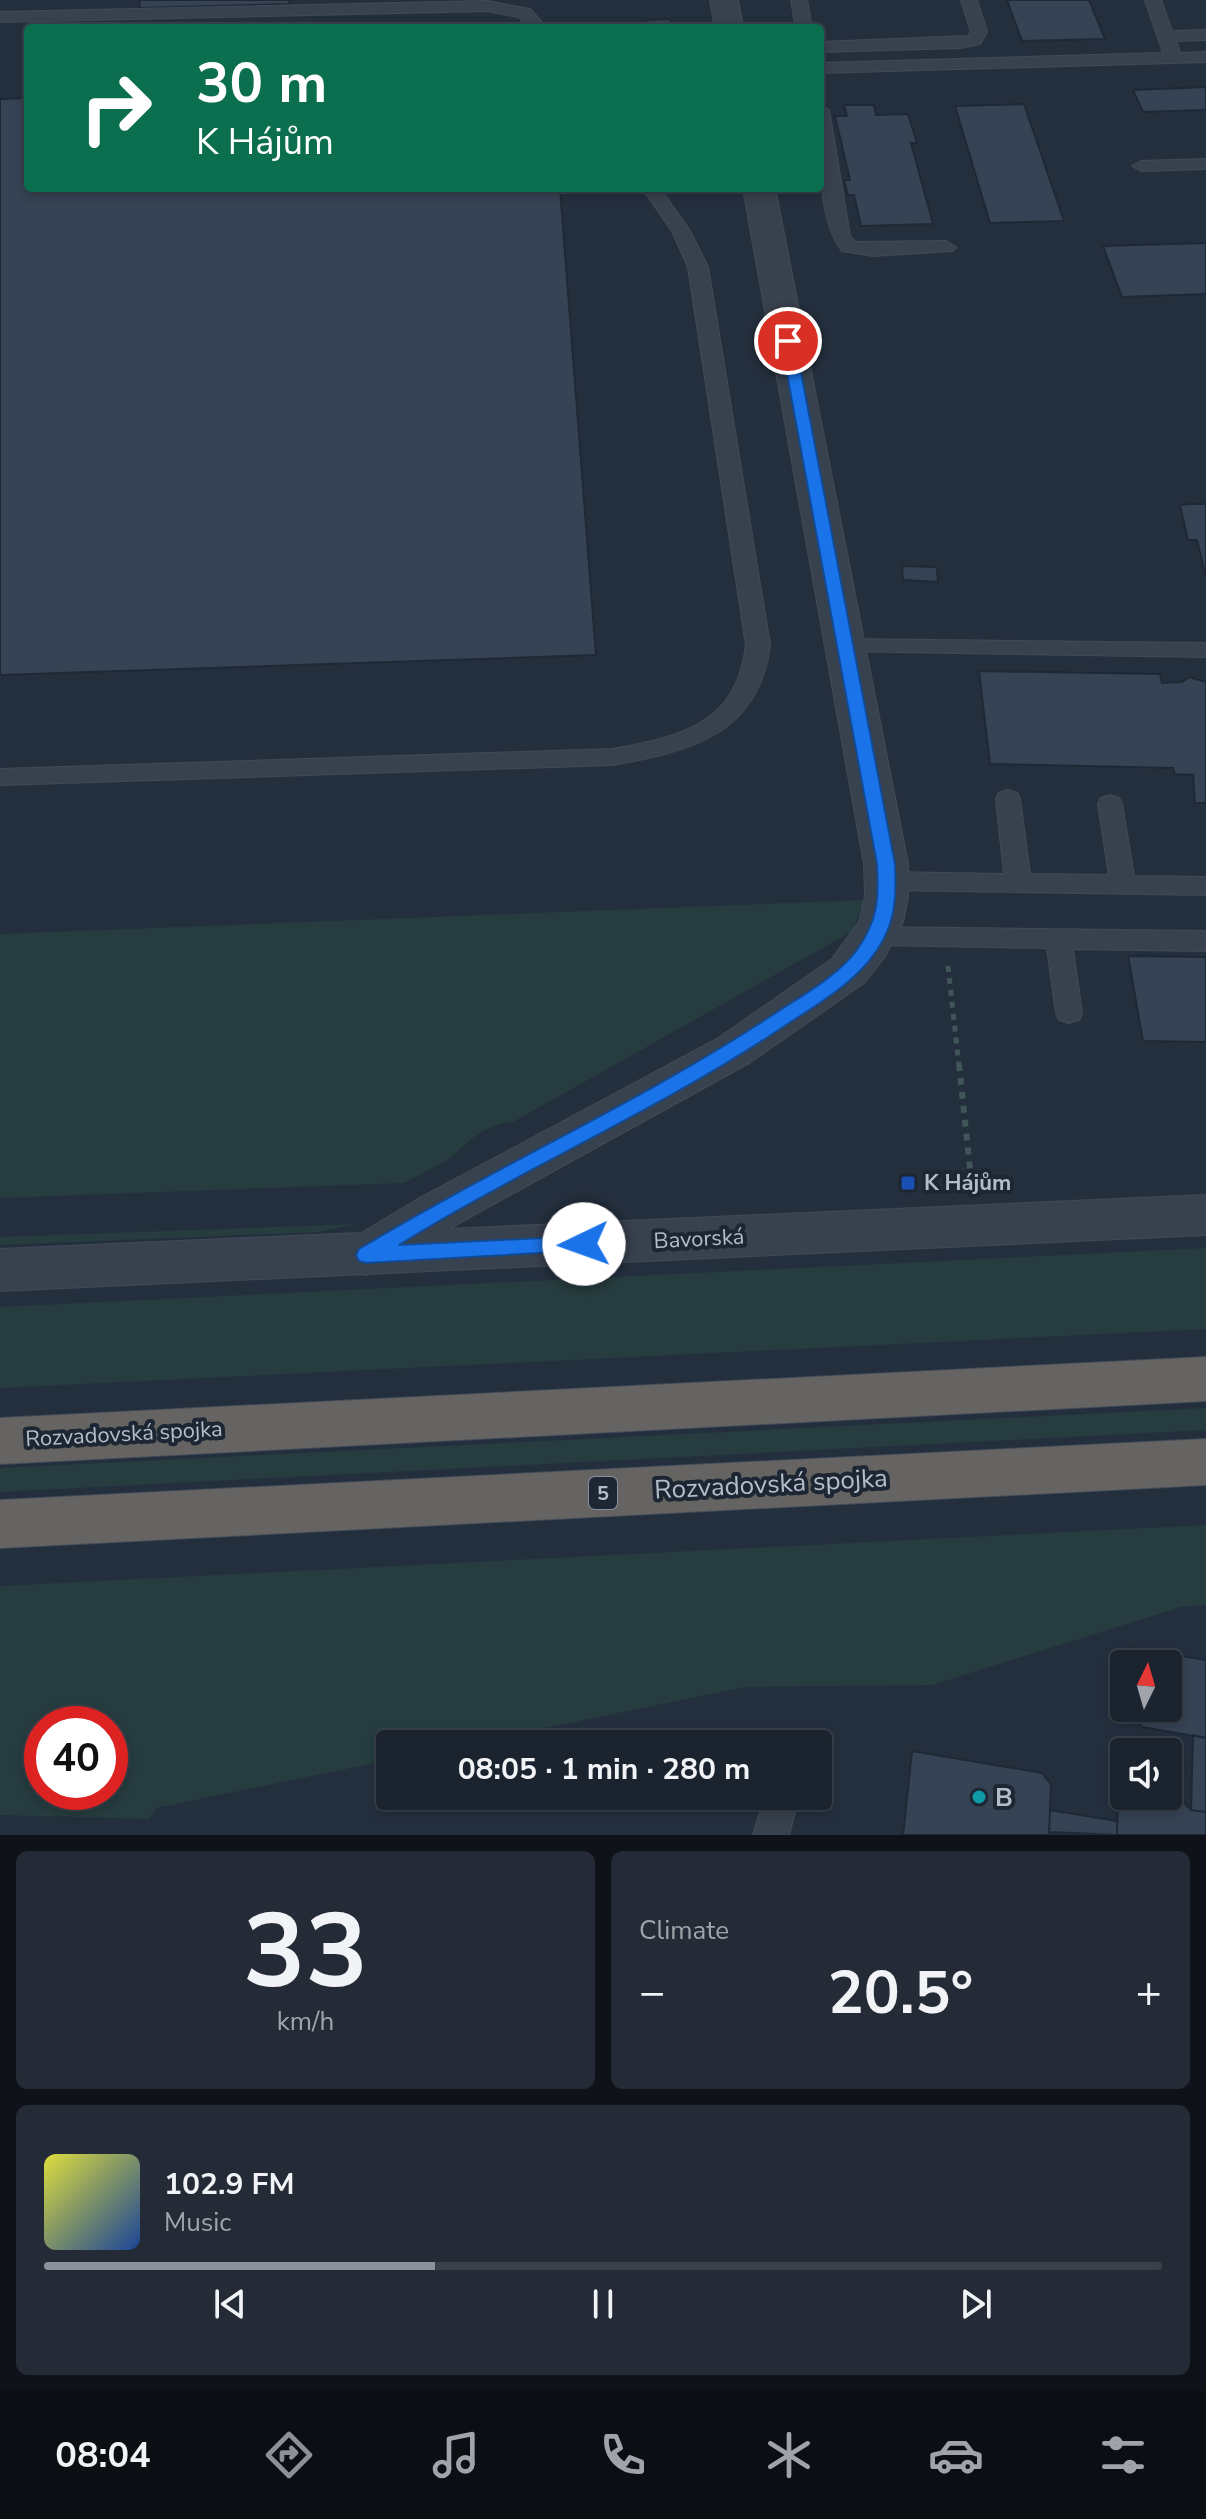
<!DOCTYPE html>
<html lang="en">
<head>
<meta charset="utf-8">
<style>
	body { margin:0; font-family:"Nunito Sans",sans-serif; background:#242b36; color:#f1f3f6; height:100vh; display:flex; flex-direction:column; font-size:30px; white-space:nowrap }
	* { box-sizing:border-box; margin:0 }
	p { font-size:26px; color:#a0a4aa }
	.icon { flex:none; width:44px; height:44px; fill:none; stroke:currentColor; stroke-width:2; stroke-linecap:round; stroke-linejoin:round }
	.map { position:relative; height:1835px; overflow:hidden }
	.panel { display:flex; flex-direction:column; gap:16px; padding:16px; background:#0f1319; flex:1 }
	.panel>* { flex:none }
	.top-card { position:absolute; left:24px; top:24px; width:800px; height:168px; border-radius:8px; box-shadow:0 4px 12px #0003,0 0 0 2px #39404a; background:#0b6e4f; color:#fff; overflow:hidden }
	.needle { width:52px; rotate:5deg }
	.controls { position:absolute; left:1110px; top:1650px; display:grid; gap:16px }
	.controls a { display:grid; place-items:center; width:72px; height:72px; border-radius:8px; background:#1b232e; box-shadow:0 4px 12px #0003,0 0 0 2px #39404a; font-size:40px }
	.speed { position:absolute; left:24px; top:1706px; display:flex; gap:16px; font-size:40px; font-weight:700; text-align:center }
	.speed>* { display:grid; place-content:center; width:104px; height:104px; border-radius:50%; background:#1b232e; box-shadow:0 4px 12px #0003,0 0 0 2px #39404a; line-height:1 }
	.speed .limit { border:12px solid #d22; background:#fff; color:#111 }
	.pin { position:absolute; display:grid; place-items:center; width:68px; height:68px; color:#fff; margin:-34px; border:4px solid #fff; border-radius:50%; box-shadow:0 2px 8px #0007 }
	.me { position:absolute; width:88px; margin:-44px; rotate:267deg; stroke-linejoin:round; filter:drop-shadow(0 0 6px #0008) }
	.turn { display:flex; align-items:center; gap:28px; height:168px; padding:0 40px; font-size:36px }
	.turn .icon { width:104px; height:104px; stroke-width:2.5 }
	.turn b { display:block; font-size:56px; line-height:68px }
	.big { font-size:60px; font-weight:700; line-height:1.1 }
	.panel .widget { flex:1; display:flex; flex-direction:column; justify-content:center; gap:12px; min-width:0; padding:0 28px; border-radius:12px; background:#242b36 }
	.panel .dial { align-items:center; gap:0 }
	.dial b { font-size:104px; line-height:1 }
	.song { display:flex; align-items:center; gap:24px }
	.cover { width:96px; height:96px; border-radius:12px; background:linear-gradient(135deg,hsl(60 70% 55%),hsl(220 70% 35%)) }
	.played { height:8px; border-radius:4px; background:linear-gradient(90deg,#8c9099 35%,#39404a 35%) }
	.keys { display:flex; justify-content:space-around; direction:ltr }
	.heat { display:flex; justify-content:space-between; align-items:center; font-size:44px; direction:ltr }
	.panel .tiles { flex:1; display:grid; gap:16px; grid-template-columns:1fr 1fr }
	.widget:last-child { grid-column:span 2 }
	.trip { position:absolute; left:376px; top:1730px; width:456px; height:80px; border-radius:8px; background:#1b232e; box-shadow:0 4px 12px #0003,0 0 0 2px #39404a; font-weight:700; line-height:80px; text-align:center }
	.tabs { display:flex; height:128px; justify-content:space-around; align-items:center; background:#0b0e12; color:#a0a4aa }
	.tabs .icon { width:56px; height:56px }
	.tabs .active { color:#8c9099 }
	.tabs b { font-size:36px; color:#f1f3f6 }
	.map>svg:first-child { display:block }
	.green { fill:#263c3f; fill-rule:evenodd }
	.building { fill:#364354; stroke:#1f2835; stroke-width:2 }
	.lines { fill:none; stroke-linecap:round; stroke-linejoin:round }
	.service-casing { stroke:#414a57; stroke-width:2 }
	.minor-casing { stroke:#414a57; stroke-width:2 }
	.tertiary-casing { stroke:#414a57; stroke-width:2 }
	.trunk-casing { stroke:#434c59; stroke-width:2 }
	.path-far1 { stroke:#3f5557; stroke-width:5; stroke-dasharray:6 6; stroke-linecap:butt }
	.path { stroke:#3f5557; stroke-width:6; stroke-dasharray:7 7; stroke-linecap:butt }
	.service { fill:#38414e; fill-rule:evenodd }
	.minor { fill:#38414e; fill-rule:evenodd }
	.tertiary { fill:#38414e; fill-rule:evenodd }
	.trunk { fill:#656462; fill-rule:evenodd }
	.route { fill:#1a73e8; stroke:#114b97; stroke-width:2 }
	.transit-dot { fill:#1a4fb4; stroke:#1d2633; stroke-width:3 }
	.culture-dot { fill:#0f9aa8; stroke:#1d2633; stroke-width:3 }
	.labels { text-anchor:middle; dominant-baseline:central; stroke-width:8; stroke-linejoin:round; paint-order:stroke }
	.shield { fill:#1d2633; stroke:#878f9c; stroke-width:2 }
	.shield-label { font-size:20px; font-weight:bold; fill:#b4bcc9 }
	.poi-label { font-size:22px; font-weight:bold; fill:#b4bcc9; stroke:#1d2633; text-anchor:start }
	.street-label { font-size:22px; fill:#b4bcc9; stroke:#1d2633 }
	.near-street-label { font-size:26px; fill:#b4bcc9; stroke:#1d2633 }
	.near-poi-label { font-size:26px; font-weight:bold; fill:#b4bcc9; stroke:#1d2633; text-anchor:start }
</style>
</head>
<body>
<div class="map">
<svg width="1206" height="1835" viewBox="0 0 1206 1835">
	<rect width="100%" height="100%" fill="#242f3e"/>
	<path class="green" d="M 864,900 L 853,931 L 513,1122 C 487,1124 472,1138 454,1155 C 440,1166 420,1174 404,1183 L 0,1198 L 0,934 Z
		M 356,1224 L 320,1232 L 0,1245 L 0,1237 Z
		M 1206,1248 L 1206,1329 L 0,1388 L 0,1307 Z
		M 1206,1408 L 1206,1430 L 0,1492 L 0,1468 Z
		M 1206,1525 L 1206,1605 L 1181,1607 L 932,1685 L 745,1687 L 466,1744 L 390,1744 L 390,1760 L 156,1808 L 149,1819 L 0,1815 L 0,1586 ZM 42,1724 L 110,1724 L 110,1792 L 42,1792 Z"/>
	<path class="building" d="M 140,0 L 290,0 L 289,4 L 139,8 Z
		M 1007,0 L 1089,0 L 1105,39 L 1022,41 Z
		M 670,19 L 671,28 L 646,27 L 646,22 L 649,20 Z
		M 1206,87 L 1206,110 L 1143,112 L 1133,90 Z
		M 28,98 L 28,188 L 560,188 L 596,655 L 0,675 L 0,99 Z
		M 1024,104 L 1064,221 L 990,223 L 955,106 Z
		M 844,105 L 874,105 L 876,115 L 908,114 L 917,143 L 911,143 L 933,224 L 861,226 L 854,195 L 848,195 L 844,180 L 850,180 L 835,116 L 847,116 Z
		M 1206,243 L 1206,294 L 1122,297 L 1103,246 Z
		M 1189,504 L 1206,504 L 1206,578 L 1197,540 L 1188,540 L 1180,505 Z
		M 902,566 L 937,567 L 938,582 L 903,580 Z
		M 979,671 L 1160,674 L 1162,683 L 1182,682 L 1189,677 L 1206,682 L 1206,803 L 1195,803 L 1193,775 L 1175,774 L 1173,768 L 990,764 Z
		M 1128,956 L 1206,957 L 1206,1042 L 1143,1041 Z
		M 1132,1648 L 1206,1660 L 1206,1738 L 1142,1727 L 1125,1708 L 1168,1708 L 1168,1664 L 1124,1664 L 1124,1707 L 1121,1704 L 1122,1655 Z
		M 1193,1735 L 1206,1738 L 1206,1812 L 1191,1810 Z
		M 912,1751 L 1042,1773 L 1051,1784 L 1049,1835 L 903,1835 Z
		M 1124,1793 L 1124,1796 L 1181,1799 L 1191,1810 L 1206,1812 L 1206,1835 L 1117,1835 L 1118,1797 Z
		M 1050,1810 L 1117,1821 L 1117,1835 L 1049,1832 Z"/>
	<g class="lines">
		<defs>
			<path id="service" d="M 791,0 L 807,0 L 812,28 L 796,28 Z
				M 961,0 L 977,0 L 987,32 L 980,44 L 960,48 L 820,52 L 820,42 L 968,36 L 971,32 Z
				M 1145,0 L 1161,0 L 1172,31 L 1206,30 L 1206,40 L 1176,41 L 1180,53 L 1206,52 L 1206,62 L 820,73 L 820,63 L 1163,53 Z
				M 487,1 L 530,9 L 547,28 L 529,28 L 519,17 L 487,11 L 0,22 L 0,12 Z
				M 820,105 L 829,110 L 850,236 L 855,242 L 946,241 L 956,247 L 953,251 L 873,256 L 842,251 C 816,218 820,146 820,105 Z
				M 1206,159 L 1206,169 L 1141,171 L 1132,166 L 1141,161 Z
				M 642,188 L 660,188 L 690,231 L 708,267 L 770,645 C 759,735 690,751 613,765 L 0,785 L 0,769 L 613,749 C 682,736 737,724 746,645 L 688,267 L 672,231 Z
				M 845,639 L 1206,643 L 1206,657 L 837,651 L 833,646 L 837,641 Z
				M 1008,790 L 1017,793 L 1020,799 L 1030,874 L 1109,875 L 1098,804 L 1101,798 L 1110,795 L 1119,798 L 1122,804 L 1134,876 L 1206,877 L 1206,895 L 888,890 L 879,887 L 875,881 L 879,875 L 888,872 L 1004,874 L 996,799 L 999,793 Z
				M 875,927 L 1206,931 L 1206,951 L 1073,949 L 1082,1013 L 1079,1020 L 1069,1023 L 1059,1020 L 1056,1013 L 1047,948 L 875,945 L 866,943 L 862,936 L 866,929 Z
				M 765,1796 L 799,1796 L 789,1835 L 753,1835 Z"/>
			<path id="minor" d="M 710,0 L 738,0 L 743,28 L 715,28 Z
				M 743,188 L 775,188 L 908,864 L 908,896 L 903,922 L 884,958 L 864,983 L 749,1063 L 452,1227 L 384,1269 L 366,1275 L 348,1269 L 341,1255 L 348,1241 L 418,1199 L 717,1039 L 832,959 L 859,922 L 865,896 L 864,864 Z"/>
			<path id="tertiary" d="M 1206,1195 L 1206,1235 L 0,1291 L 0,1249 Z"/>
			<path id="trunk" d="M 1206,1357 L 1206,1401 L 0,1464 L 0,1418 Z
				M 1206,1439 L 1206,1485 L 0,1548 L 0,1500 Z"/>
		</defs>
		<use href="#service" class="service-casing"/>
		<use href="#minor" class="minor-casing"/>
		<use href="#tertiary" class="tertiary-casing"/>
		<use href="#trunk" class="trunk-casing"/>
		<path class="path-far1" d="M 948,966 L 959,1066"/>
		<path class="path" d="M 959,1064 L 971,1179"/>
		<use href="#service" class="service"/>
		<use href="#minor" class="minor"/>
		<use href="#tertiary" class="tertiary"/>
		<use href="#trunk" class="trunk"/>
	</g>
	<path class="route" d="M 788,337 L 795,341 L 895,864 C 897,903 895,929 869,961 C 845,990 808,1010 777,1031 C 657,1111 522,1169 399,1245 L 584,1236 L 591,1239 L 594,1244 L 591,1250 L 366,1263 L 359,1261 L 356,1255 L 359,1249 C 494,1167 639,1103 771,1016 C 799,997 836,978 857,950 C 878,920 879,899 877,864 L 781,341 Z"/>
	<rect class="transit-dot" x="900" y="1175" width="16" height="16" rx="4"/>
	<circle class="culture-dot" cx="979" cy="1797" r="8"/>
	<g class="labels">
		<rect class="shield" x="589" y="1477" width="28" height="32" rx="6"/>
		<g class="shield-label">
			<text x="603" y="1493">5</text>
		</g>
		<g class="poi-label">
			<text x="924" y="1183">K Hájům</text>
		</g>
		<g class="street-label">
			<text transform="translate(699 1239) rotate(-3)">Bavorská</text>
			<text transform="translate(124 1434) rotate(-3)">Rozvadovská spojka</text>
		</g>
		<g class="near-street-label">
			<text transform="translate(771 1484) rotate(-3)">Rozvadovská spojka</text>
		</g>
		<g class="near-poi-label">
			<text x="995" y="1797">B</text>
		</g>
	</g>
</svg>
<div class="controls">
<a><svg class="needle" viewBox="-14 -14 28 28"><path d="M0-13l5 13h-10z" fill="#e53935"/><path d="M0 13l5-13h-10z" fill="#a0a4aa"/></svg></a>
<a><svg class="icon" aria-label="sound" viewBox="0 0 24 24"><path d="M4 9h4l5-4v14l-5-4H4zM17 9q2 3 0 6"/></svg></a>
</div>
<div class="speed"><div class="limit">40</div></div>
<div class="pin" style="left:788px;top:341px;background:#d93025"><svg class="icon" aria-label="arrive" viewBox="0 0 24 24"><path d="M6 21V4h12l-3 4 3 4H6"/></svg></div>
<svg class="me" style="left:584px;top:1244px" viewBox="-20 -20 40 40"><circle r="19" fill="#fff"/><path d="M0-13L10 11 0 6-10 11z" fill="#1a73e8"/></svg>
<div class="trip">08:05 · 1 min · 280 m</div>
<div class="top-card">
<div class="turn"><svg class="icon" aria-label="right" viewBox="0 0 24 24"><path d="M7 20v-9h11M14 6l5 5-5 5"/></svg><div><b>30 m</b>K Hájům</div></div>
</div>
</div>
<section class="panel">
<div class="tiles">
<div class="widget dial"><b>33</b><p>km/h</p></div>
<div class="widget"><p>Climate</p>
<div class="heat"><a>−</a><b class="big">20.5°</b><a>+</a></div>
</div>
<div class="widget">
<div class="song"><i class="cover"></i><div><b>102.9 FM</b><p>Music</p></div></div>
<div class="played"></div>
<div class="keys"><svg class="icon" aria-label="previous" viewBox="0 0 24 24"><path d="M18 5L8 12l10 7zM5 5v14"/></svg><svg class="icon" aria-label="pause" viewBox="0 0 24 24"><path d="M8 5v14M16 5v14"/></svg><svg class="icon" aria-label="next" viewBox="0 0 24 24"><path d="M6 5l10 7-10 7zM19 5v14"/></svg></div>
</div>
</div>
</section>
<nav class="tabs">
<b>08:04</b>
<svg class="icon active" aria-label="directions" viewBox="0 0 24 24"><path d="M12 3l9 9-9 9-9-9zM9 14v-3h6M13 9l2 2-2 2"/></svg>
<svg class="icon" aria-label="music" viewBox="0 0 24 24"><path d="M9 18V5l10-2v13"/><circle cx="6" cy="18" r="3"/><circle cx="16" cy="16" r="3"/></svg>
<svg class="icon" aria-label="phone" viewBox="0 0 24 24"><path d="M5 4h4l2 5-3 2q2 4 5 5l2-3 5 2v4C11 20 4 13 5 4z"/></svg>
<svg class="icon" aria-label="climate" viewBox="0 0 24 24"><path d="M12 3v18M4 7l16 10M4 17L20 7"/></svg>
<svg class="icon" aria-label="car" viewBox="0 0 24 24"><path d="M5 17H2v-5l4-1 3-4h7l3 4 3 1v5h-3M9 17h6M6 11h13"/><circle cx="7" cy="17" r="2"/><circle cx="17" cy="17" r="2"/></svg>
<svg class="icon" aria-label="filters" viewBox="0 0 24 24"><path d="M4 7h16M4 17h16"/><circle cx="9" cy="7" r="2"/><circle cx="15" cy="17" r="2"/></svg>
</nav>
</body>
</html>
